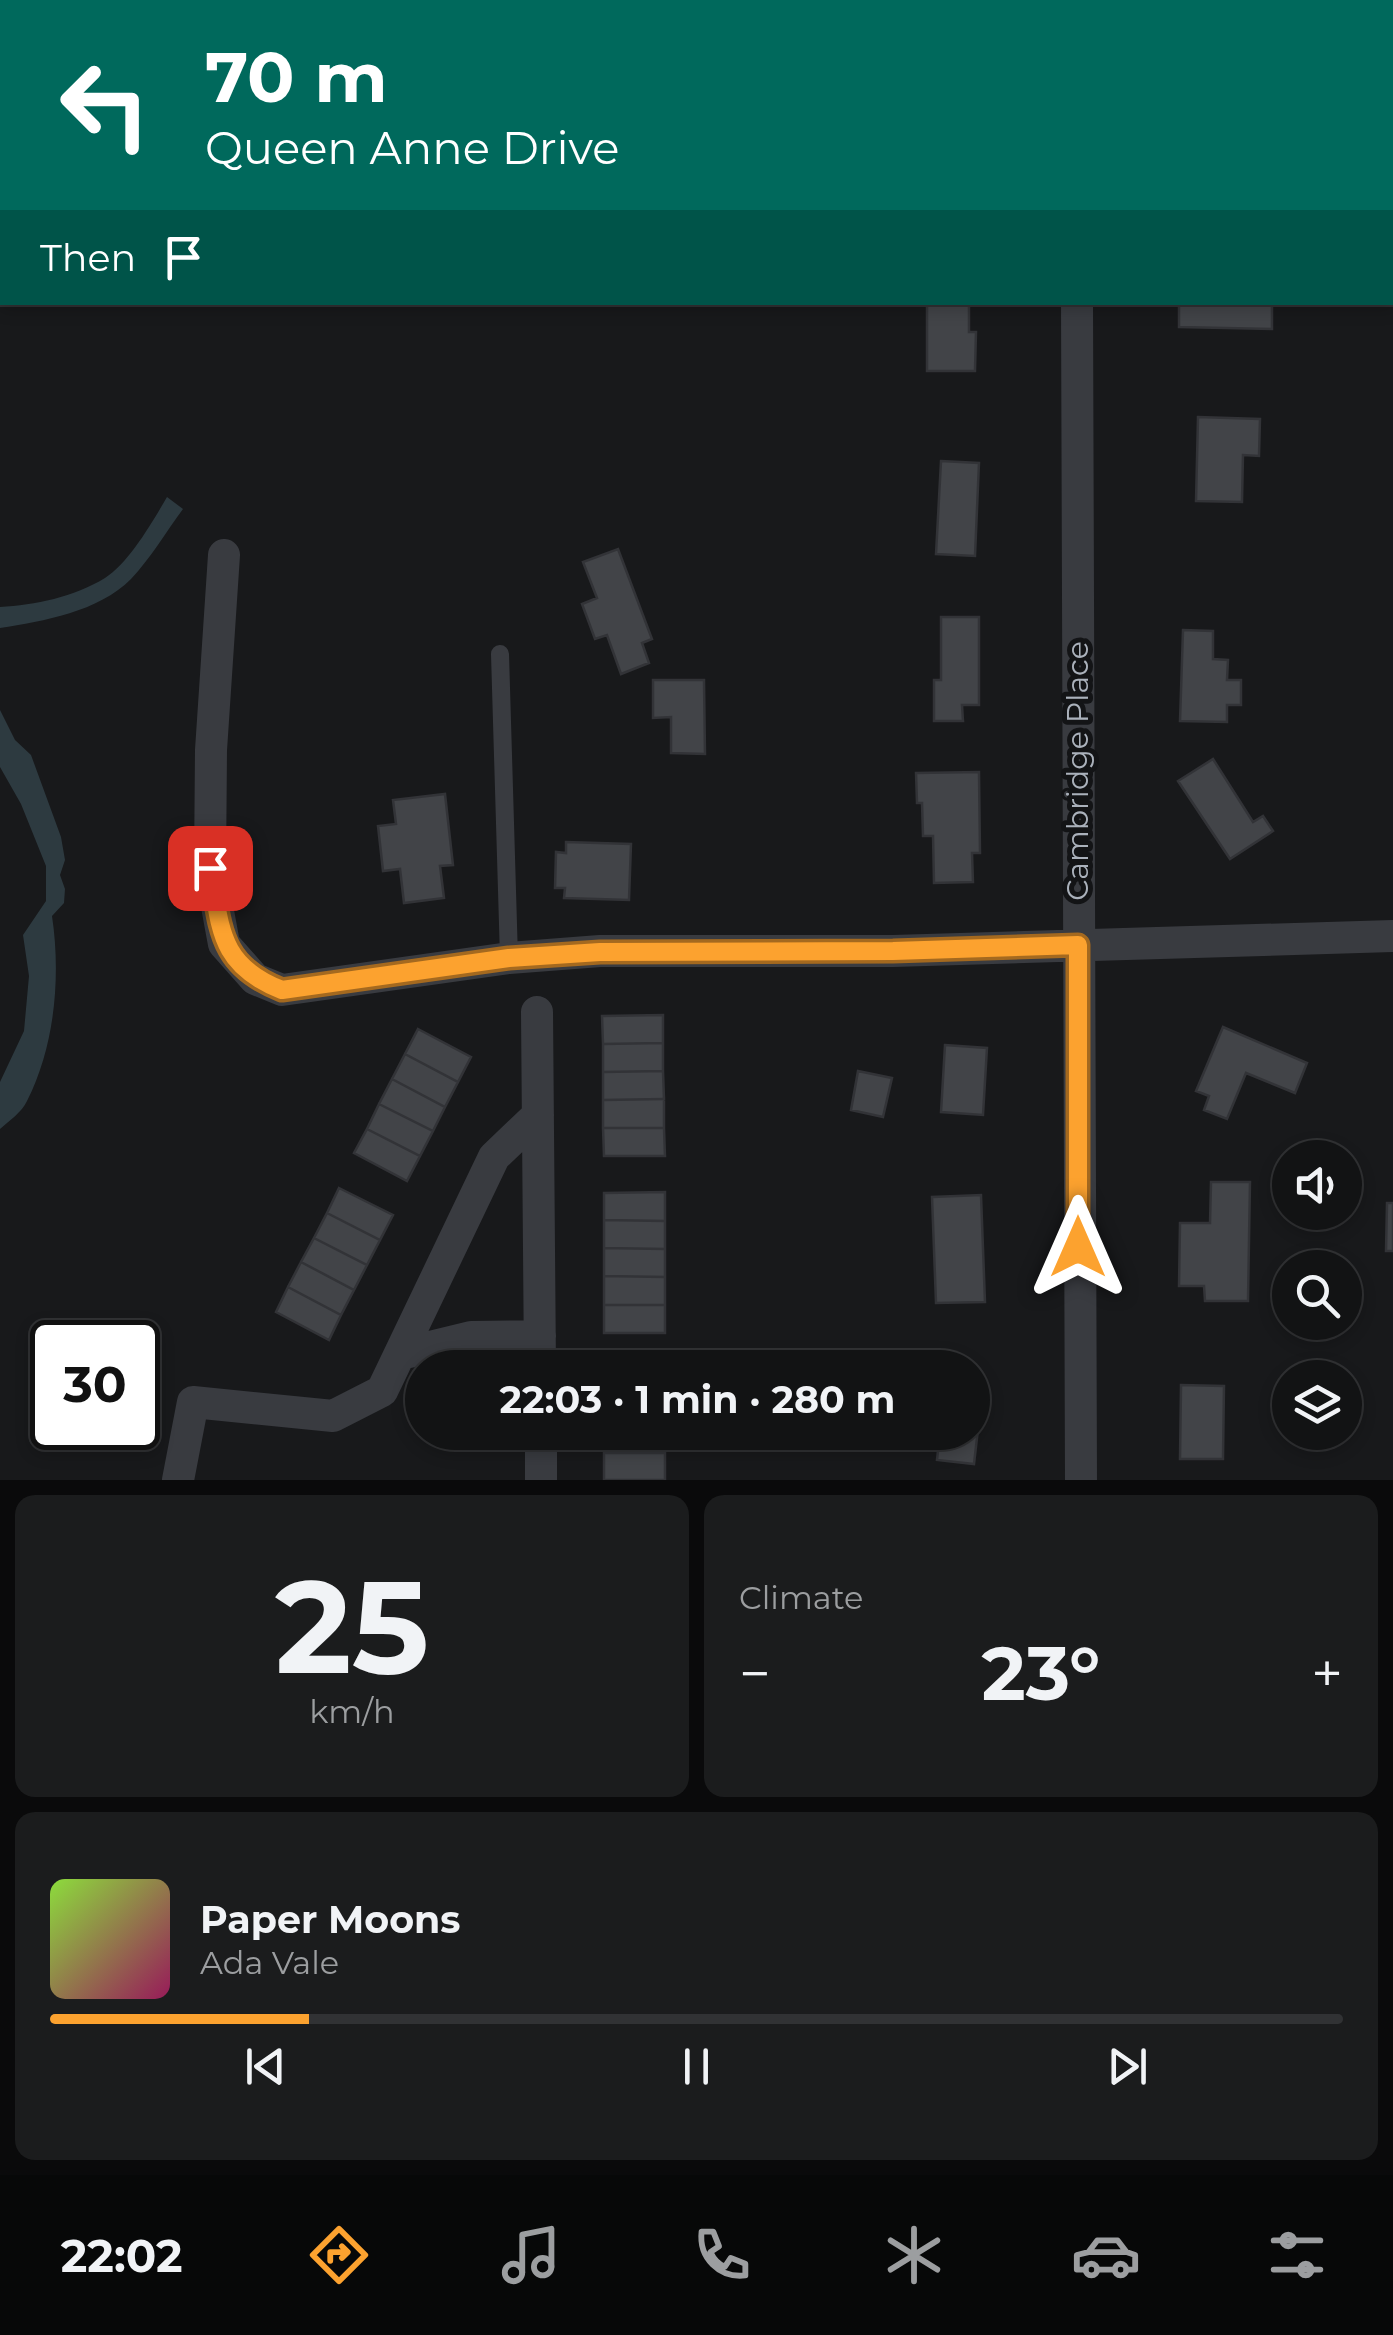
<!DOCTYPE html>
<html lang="en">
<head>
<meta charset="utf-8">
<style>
	body { margin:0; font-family:Montserrat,sans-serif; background:#1b1c1d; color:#f1f3f6; height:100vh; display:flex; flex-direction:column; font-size:38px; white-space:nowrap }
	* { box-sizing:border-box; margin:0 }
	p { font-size:32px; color:#9c9ea0 }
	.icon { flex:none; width:55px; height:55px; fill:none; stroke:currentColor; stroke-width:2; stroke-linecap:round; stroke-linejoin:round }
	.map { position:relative; height:1480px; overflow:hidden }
	.drawer { display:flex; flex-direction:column; gap:15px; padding:15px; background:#0a0a0b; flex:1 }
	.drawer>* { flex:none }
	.guide { position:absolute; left:0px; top:0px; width:1395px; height:305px; box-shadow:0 5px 15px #0003,0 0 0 2px #313234; background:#00695c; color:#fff; overflow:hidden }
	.buttons { position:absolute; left:1272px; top:1140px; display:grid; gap:20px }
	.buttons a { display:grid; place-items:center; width:90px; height:90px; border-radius:50%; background:#121314; box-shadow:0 5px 15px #0003,0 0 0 2px #313234; font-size:50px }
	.speed { position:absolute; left:30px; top:1320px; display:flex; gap:20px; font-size:50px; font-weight:700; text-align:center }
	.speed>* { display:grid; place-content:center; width:130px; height:130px; border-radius:50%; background:#121314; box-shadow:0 5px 15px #0003,0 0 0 2px #313234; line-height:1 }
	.speed .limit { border:5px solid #111; border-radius:15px; background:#fff; color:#111 }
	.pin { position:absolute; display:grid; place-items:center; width:85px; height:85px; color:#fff; margin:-42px; border-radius:20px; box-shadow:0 5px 15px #0006 }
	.me { position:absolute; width:110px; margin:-55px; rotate:0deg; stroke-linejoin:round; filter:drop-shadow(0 0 8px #0008) }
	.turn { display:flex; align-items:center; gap:35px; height:210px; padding:0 40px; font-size:45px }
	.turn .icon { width:130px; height:130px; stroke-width:2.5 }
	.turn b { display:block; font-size:70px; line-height:85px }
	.then { display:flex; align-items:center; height:95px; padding:0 40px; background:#0003; gap:20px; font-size:38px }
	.big { font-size:75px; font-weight:700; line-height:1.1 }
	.drawer .widget { flex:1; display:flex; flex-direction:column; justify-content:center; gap:15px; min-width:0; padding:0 35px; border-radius:20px; background:#1b1c1d }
	.drawer .dial { align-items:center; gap:0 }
	.dial b { font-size:130px; line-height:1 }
	.song { display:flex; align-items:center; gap:30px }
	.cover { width:120px; height:120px; border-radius:15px; background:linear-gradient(135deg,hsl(90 70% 55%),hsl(330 70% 35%)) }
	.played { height:10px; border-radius:5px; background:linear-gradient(90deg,#fca22f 20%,#313234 20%) }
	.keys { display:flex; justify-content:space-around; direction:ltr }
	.heat { display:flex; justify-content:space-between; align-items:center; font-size:55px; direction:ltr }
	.drawer .tiles { flex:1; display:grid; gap:15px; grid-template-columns:1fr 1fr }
	.widget:last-child { grid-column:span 2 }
	.trip { position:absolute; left:405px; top:1350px; width:585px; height:100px; border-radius:50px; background:#121314; box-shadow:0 5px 15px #0003,0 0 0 2px #313234; font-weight:700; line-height:100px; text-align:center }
	.menu { display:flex; height:160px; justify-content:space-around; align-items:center; background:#070808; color:#9c9ea0 }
	.menu .icon { width:70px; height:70px }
	.menu .active { color:#fca22f }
	.menu b { font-size:45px; color:#f1f3f6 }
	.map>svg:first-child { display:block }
	.water { fill:#2d3a40 }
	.building { fill:#424448; stroke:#323337; stroke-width:2.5 }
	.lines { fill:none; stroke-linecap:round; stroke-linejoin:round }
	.service { stroke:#393b40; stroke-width:18 }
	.minor { stroke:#393b40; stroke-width:32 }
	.route-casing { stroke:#a4691f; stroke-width:25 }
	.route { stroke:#fca22f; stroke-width:18 }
	.labels { text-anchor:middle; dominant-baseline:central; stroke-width:10; stroke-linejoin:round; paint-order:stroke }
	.street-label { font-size:30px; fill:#aab1bb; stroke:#131416 }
</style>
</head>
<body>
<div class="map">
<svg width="1393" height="1480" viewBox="0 0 1393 1480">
	<rect width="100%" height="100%" fill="#18191b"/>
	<path class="water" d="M 167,497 L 183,509 C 166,532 150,559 131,579 C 98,612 44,621 0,628 L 0,607 C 35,605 74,597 105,578 C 129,563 153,521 167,497 Z
		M 0,710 L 15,740 L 31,755 L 61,837 L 65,860 L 60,875 L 65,889 L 64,903 L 52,916 C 61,976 55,1046 27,1101 C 22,1112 9,1121 0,1129 L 0,1082 L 24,1031 L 29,976 L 23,935 L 46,901 L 46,866 L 21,804 L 0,767 Z"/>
	<path class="building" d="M 927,302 L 969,302 L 969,332 L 976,332 L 975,371 L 927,371 Z
		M 1179,302 L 1272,302 L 1272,329 L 1179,327 Z
		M 1198,417 L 1260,419 L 1259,456 L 1243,455 L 1242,502 L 1196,501 Z
		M 941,461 L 979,463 L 975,556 L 936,554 Z
		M 618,549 L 652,639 L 642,643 L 649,663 L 621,674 L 607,635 L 595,639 L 582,604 L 597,598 L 583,562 Z
		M 941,617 L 979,617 L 979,705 L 962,705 L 963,721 L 934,721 L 934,680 L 941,680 Z
		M 1183,630 L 1213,631 L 1213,659 L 1228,660 L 1227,680 L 1241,680 L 1241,705 L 1227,705 L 1227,722 L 1180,721 Z
		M 653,680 L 704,680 L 705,754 L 671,753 L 671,717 L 653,718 Z
		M 1213,759 L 1253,822 L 1263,816 L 1273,831 L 1230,859 L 1178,781 Z
		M 979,772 L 980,853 L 972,853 L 973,882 L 934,883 L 933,836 L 923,836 L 922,803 L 917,803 L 916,773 Z
		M 445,794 L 453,865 L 440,866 L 444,898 L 404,903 L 400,869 L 383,871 L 378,826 L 396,824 L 393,800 Z
		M 566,842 L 631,844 L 629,900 L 564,898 L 565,888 L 555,888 L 556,852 L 566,853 Z
		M 663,1015 L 663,1043 L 603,1044 L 602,1016 Z
		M 1223,1027 L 1307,1063 L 1295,1093 L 1246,1073 L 1227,1119 L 1204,1110 L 1209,1096 L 1196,1091 Z
		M 418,1029 L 471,1057 L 458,1082 L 405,1054 Z
		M 663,1043 L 663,1071 L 603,1072 L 603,1044 Z
		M 945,1045 L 987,1048 L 983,1115 L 941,1112 Z
		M 405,1054 L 458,1082 L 445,1107 L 392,1079 Z
		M 663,1071 L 664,1099 L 603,1100 L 603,1072 Z
		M 858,1071 L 892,1078 L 883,1117 L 851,1110 Z
		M 392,1079 L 445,1107 L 433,1131 L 379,1104 Z
		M 664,1099 L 664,1128 L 603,1128 L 603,1100 Z
		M 379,1104 L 433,1131 L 420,1156 L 367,1129 Z
		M 603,1128 L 664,1128 L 665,1156 L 604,1156 Z
		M 367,1129 L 420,1156 L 407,1181 L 354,1153 Z
		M 1211,1182 L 1250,1182 L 1248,1301 L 1205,1301 L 1204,1286 L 1179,1286 L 1180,1223 L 1210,1223 Z
		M 339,1188 L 393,1215 L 380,1240 L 327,1213 Z
		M 665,1192 L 665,1221 L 604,1220 L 604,1193 Z
		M 981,1195 L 985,1302 L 936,1303 L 932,1197 Z
		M 1387,1203 L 1393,1203 L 1393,1251 L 1386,1251 Z
		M 327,1213 L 380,1240 L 367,1265 L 314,1238 Z
		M 604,1220 L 665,1221 L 665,1249 L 604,1248 Z
		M 314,1238 L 367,1265 L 354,1290 L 301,1262 Z
		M 604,1248 L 665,1249 L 665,1277 L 604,1276 Z
		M 301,1262 L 354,1290 L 341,1315 L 288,1287 Z
		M 604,1276 L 665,1277 L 665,1305 L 604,1305 Z
		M 288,1287 L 341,1315 L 329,1340 L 276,1312 Z
		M 604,1305 L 665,1305 L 665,1333 L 604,1333 Z
		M 972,1385 L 983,1386 L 974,1464 L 937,1460 L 940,1432 L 972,1432 Z
		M 1181,1385 L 1224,1386 L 1223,1459 L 1180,1459 Z
		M 604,1432 L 665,1432 L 665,1453 L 604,1453 Z
		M 604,1453 L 665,1453 L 665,1480 L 604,1480 Z"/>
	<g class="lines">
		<path class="service" d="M 500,654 L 509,958"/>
		<path class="minor" d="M 1077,302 L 1081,1480
			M 224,555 L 211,750 L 210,868 L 224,944 L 255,979 L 282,990 L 509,958 L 600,951 L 893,951 L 1393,936
			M 537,1012 L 540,1368
			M 401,1354 L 471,1337 L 540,1336
			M 541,1432 L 541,1480
			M 178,1480 L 193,1402 L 333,1416 L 382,1391 L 494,1157 L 538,1115"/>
	</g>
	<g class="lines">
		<defs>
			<path id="route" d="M 210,868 C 221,928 218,965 282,990 L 509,958 L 600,952 L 893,951 L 1078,945 L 1078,1247"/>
		</defs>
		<use href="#route" class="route-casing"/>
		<use href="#route" class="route"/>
	</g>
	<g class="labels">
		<g class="street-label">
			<text transform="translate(1077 771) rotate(-90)">Cambridge Place</text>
		</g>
	</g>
</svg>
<div class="buttons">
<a><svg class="icon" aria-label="sound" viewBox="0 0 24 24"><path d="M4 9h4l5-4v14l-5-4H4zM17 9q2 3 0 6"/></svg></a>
<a><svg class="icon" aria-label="search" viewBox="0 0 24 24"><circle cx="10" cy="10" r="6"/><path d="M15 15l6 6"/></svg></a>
<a><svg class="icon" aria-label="layers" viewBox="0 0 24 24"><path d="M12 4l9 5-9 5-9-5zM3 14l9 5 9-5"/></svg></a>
</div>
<div class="speed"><div class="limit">30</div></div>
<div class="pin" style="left:210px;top:868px;background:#d93025"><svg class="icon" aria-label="arrive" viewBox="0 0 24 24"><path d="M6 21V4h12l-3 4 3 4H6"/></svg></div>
<svg class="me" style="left:1078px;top:1247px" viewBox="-20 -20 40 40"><path d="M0-17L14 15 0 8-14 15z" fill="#fca22f" stroke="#fff" stroke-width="4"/></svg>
<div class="trip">22:03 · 1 min · 280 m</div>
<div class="guide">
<div class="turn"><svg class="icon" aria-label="left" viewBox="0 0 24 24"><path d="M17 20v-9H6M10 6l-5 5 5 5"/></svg><div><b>70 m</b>Queen Anne Drive</div></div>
<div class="then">Then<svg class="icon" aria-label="arrive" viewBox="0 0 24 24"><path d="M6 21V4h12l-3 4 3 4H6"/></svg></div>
</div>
</div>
<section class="drawer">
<div class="tiles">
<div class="widget dial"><b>25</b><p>km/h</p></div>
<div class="widget"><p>Climate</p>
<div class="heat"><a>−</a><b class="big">23°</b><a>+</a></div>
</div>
<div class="widget">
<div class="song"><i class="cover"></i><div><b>Paper Moons</b><p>Ada Vale</p></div></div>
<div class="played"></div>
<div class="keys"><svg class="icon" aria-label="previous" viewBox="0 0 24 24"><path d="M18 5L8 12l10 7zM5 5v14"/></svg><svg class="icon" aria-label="pause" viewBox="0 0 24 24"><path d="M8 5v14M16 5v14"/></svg><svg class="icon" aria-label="next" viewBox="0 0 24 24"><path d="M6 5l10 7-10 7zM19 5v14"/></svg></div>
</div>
</div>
</section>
<nav class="menu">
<b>22:02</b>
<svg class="icon active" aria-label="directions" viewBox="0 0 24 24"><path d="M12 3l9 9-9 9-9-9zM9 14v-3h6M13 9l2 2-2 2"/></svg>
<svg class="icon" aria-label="music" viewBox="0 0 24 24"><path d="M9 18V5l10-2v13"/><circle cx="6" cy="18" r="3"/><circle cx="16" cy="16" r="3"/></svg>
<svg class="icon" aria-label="phone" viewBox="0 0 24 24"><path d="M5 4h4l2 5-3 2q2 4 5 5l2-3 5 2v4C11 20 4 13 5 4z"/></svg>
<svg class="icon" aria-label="climate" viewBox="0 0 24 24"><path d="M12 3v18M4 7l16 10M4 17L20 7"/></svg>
<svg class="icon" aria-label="car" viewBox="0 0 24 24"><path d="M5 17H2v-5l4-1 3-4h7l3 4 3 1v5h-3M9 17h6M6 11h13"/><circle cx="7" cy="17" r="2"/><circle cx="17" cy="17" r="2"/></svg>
<svg class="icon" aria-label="filters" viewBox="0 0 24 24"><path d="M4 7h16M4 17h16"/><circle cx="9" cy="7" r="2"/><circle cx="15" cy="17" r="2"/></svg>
</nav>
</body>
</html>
